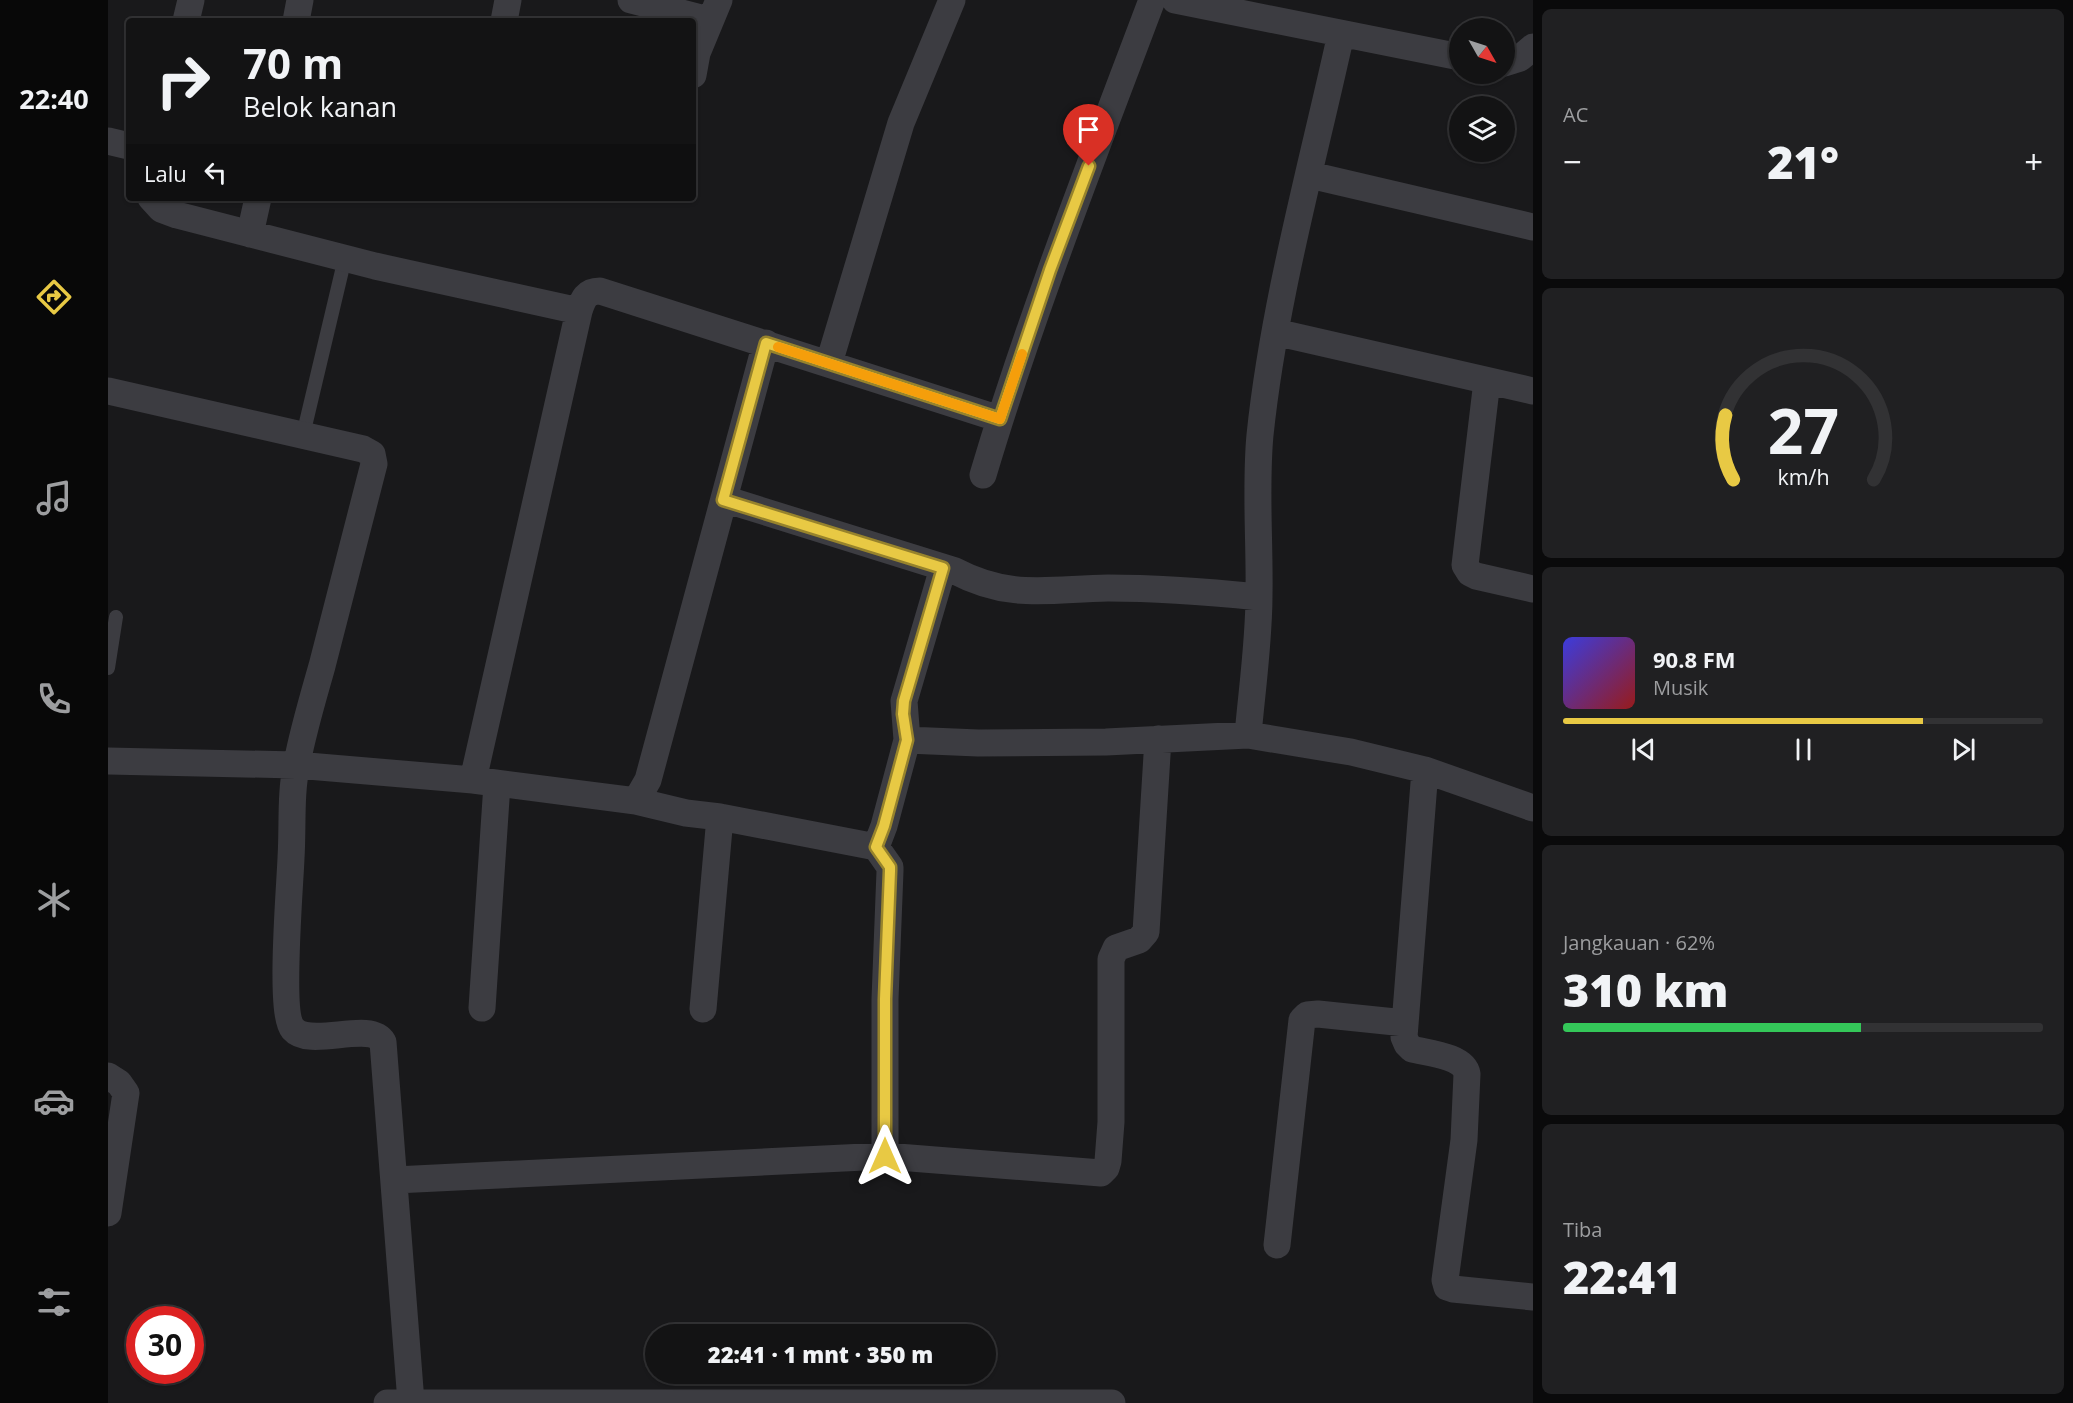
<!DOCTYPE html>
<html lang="id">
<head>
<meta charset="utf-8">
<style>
	body { margin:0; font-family:"Open Sans",sans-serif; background:#202022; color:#f1f3f6; height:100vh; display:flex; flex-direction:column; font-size:22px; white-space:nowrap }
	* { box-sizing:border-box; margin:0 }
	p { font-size:20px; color:#9d9ea0 }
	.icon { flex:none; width:33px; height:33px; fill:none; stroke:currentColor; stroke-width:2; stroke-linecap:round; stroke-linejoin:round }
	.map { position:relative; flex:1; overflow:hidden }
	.panel { display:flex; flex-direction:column; gap:9px; padding:9px; background:#0a0a0b; width:540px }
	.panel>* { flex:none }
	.hud { position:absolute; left:18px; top:18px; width:570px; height:183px; border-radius:6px; box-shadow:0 2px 4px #0004,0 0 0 2px #323234; background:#131314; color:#f1f3f6; overflow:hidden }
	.needle { width:39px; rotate:129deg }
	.buttons { position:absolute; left:1341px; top:18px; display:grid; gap:12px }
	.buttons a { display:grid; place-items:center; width:66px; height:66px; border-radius:50%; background:#131314; box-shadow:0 2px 4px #0004,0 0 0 2px #323234; font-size:30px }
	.speed { position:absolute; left:18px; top:1306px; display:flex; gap:12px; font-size:30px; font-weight:700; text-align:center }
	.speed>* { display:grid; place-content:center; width:78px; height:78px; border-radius:50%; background:#131314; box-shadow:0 2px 4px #0004,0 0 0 2px #323234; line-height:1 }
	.speed .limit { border:9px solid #d22; background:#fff; color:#111 }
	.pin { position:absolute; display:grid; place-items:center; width:51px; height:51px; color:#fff; margin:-62px -26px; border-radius:50% 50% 50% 0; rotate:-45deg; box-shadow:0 0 6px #0007 }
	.pin .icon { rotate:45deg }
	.me { position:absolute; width:66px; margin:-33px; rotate:0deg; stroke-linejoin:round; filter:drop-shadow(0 0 4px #0008) }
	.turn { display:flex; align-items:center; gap:21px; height:126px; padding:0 18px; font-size:27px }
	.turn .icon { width:78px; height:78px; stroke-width:2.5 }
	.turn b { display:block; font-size:42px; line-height:51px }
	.then { display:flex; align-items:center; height:57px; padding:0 18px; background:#0003; gap:12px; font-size:22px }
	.big { font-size:45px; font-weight:800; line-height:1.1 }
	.panel .widget { flex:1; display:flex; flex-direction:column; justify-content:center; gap:9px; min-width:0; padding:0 21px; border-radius:9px; background:#202022 }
	.panel .dial { align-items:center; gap:0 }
	.dial svg { height:156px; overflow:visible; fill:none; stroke:#323234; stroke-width:7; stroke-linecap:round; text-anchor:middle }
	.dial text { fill:#f1f3f6; stroke:none }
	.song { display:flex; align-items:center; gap:18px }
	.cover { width:72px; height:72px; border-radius:9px; background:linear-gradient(135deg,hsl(240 70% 55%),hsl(0 70% 35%)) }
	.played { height:6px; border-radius:3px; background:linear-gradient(90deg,#e8c944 75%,#323234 75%) }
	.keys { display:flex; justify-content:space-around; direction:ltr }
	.heat { display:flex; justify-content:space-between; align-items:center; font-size:33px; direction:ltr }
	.charge { height:9px; border-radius:4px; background:linear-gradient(90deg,#34c759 62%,#323234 0) }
	.trip { position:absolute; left:537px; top:1324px; width:351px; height:60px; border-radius:30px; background:#131314; box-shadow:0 2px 4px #0004,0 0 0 2px #323234; font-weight:800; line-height:60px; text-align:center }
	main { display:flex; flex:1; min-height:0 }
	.dock { display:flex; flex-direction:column; width:108px; justify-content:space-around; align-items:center; background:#080808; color:#9d9ea0 }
	.dock .icon { width:42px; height:42px }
	.dock .on { color:#e8c944 }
	.dock b { font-size:27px; color:#f1f3f6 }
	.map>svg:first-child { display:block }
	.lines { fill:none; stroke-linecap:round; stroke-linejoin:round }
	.lane { stroke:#3c3c41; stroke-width:14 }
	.street { stroke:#3c3c41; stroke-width:27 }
	.route-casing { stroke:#97832c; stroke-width:15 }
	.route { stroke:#e8c944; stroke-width:10 }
	.slow { stroke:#f59e0b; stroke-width:10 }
</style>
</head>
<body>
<main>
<nav class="dock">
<b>22:40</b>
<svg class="icon on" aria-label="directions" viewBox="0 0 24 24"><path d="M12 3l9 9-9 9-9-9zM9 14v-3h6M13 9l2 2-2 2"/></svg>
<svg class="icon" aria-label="music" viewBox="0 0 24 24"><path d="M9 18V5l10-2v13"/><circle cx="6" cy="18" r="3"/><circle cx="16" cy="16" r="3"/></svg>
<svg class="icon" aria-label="phone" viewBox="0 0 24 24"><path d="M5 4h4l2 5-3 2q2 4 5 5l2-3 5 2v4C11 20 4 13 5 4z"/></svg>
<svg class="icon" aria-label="climate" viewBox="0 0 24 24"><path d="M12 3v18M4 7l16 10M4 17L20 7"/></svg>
<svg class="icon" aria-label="car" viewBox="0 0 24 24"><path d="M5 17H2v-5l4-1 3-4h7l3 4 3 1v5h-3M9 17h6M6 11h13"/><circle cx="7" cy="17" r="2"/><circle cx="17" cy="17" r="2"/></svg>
<svg class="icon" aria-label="filters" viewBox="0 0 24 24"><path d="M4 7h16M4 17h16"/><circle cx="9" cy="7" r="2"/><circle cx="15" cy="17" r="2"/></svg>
</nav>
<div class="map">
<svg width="1425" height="1403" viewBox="0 0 1425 1403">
	<rect width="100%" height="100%" fill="#19191b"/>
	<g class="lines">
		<path class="lane" d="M 195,435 L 237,258
			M 0,668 L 8,617"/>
		<path class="street" d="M 523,0 L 601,20
			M 1067,0 L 1352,57
			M 78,21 L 83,0
			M 188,21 L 192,0
			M 396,21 L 400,0
			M 1396,63 L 1412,58 L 1425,47
			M 585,75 L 589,53 L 611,0
			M 0,141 L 21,146
			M 1202,175 L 1425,227
			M 43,198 L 53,209 L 69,215 L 267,266 L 471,311
			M 142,234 L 150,198
			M 1167,332 L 1425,391
			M 721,363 L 793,123 L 844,0
			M 1379,381 L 1357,565 L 1362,573 L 1368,576 L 1425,589
			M 0,391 L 255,449 L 264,454 L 266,464 C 248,532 231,599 214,666 C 205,698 195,731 189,763 C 182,793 185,827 183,858 C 182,886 171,1013 185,1029 C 202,1049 262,1020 275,1042 L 303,1402
			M 875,475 C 923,314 985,157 1044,0
			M 616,499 L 847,571 C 902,600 941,589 1000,588 C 1050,588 1101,592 1151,597
			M 1140,735 C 1144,689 1151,641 1151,595 C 1152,542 1147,488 1152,435 C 1166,301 1204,166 1233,34
			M 799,740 L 796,701 L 835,568
			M 0,761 L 188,765 L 365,780 L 528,801 L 578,813 L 612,817 L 768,847 L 776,826 L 799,740 L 870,743 L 998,742 L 1140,735 L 1243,752 L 1317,770 L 1425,808
			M 1317,770 L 1296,1037 L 1299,1044 L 1304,1049 C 1319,1053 1356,1056 1359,1074 L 1356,1140 L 1337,1280 L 1339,1287 L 1345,1289 L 1425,1297
			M 365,780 L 471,311 C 475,299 478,291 492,291 L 892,419
			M 528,801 L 540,780 L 658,343
			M 768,847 L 782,867 L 782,871 L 777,999 L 777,1156
			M 374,1008 L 389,784
			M 595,1009 L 612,817
			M 0,1076 L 11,1083 L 18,1093 L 0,1213
			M 287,1180 L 777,1156 L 993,1173 L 998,1168 L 1000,1161 L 1003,1122 L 1003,959 L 1008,948 L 1031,940 L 1038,932 L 1050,739
			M 1169,1245 L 1194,1020 L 1199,1015 L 1210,1014 L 1297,1023
			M 279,1403 L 1004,1403"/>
	</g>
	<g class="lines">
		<defs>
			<path id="route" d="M 777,1156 L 777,999 L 782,871 L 782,867 L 768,847 L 776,826 L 799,740 L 795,714 L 796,701 L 835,568 L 615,500 L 658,343 L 892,419 L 942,270 L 981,166"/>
		</defs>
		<use href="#route" class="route-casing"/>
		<use href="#route" class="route"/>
		<path class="slow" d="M 670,347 L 892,419 L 914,354"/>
	</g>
</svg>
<div class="buttons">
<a><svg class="needle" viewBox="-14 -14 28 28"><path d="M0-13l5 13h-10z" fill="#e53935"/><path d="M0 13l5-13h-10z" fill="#9d9ea0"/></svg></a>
<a><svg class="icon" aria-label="layers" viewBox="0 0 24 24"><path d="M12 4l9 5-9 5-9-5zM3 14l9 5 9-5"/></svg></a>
</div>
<div class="speed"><div class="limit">30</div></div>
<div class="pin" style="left:981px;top:166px;background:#d93025"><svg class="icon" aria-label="arrive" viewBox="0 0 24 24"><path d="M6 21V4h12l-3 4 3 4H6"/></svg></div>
<svg class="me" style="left:777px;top:1156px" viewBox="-20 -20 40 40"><path d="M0-17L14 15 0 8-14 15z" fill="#e8c944" stroke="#fff" stroke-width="4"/></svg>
<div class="trip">22:41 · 1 mnt · 350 m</div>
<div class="hud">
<div class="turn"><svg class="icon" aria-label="right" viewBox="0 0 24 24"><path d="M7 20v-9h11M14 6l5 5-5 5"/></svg><div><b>70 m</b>Belok kanan</div></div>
<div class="then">Lalu<svg class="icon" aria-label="left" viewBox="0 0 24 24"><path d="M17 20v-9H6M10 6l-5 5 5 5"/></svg></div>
</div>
</div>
<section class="panel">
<div class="widget"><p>AC</p>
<div class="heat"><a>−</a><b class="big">21°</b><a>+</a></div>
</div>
<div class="widget dial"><svg viewBox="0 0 100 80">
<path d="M14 69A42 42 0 1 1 86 69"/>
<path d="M14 69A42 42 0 0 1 10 36" stroke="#e8c944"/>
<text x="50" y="56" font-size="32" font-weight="700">27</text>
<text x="50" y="72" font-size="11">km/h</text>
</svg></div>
<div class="widget">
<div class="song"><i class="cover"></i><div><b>90.8 FM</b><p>Musik</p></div></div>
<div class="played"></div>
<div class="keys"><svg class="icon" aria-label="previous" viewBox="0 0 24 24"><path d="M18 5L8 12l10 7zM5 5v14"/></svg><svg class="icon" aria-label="pause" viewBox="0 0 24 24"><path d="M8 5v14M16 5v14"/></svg><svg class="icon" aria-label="next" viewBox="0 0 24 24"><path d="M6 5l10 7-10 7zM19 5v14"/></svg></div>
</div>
<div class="widget"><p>Jangkauan · 62%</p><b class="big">310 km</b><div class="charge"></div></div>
<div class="widget"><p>Tiba</p><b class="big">22:41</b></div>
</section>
</main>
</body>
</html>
